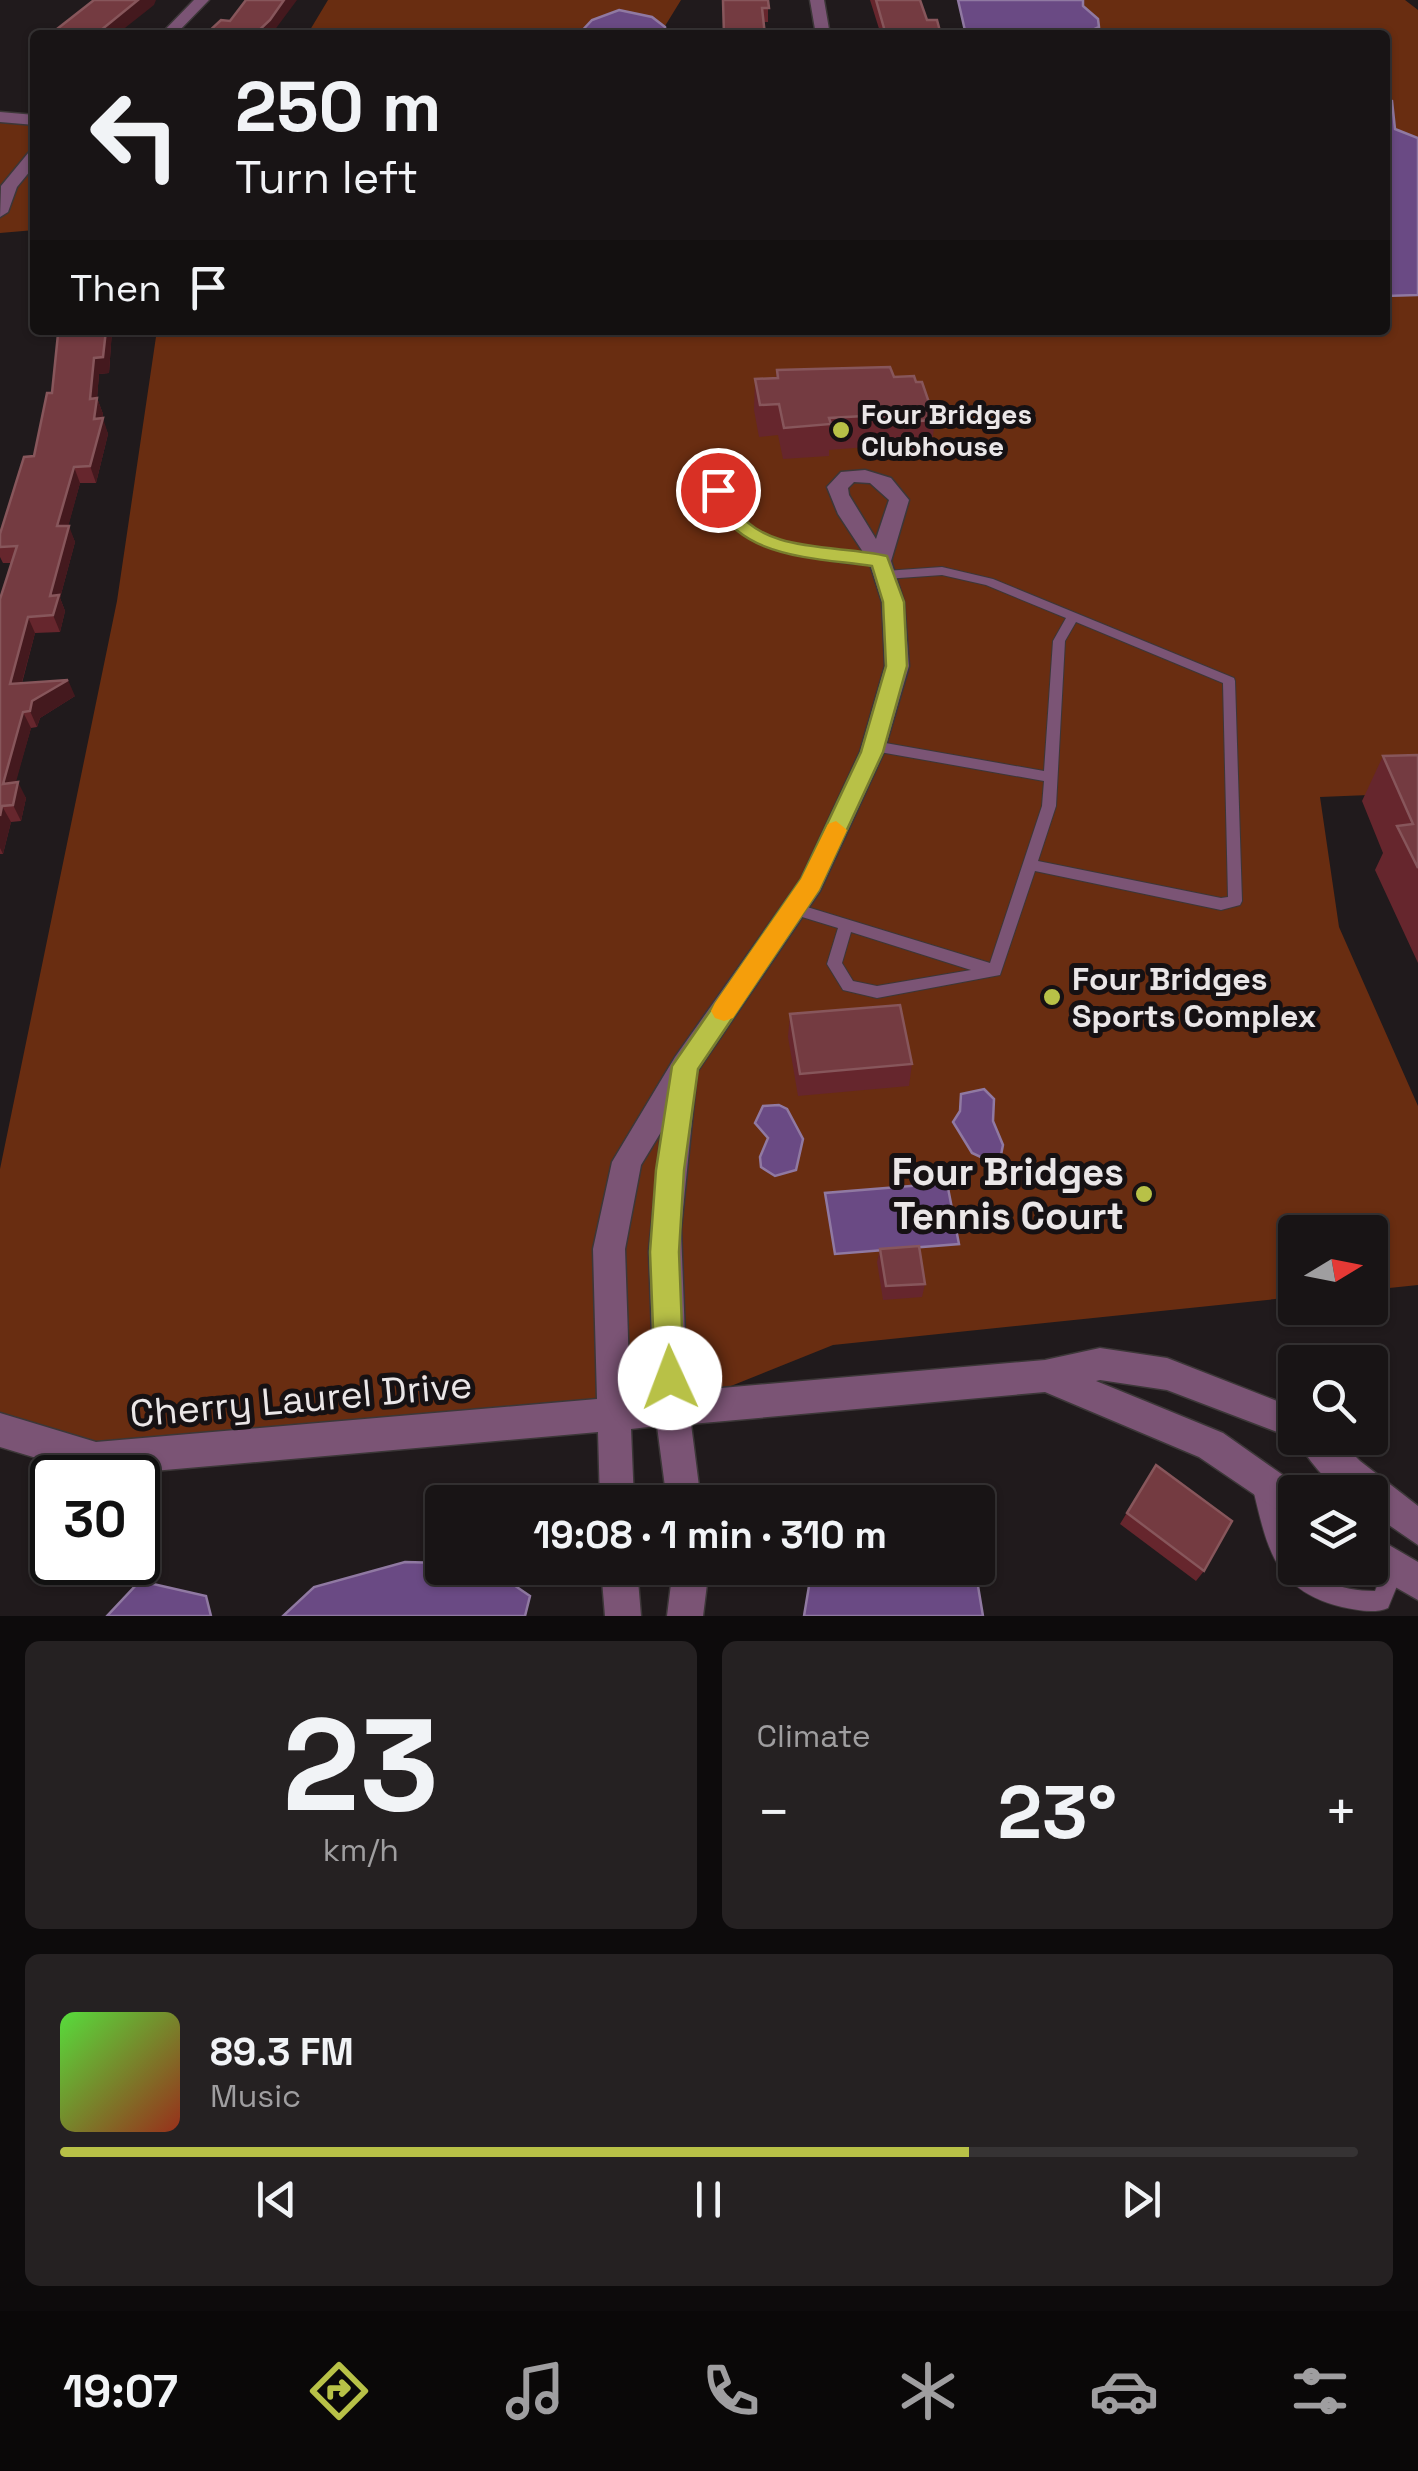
<!DOCTYPE html>
<html lang="en">
<head>
<meta charset="utf-8">
<style>
	body { margin:0; font-family:"Space Grotesk",sans-serif; background:#252122; color:#f1f3f6; height:100vh; display:flex; flex-direction:column; font-size:38px; white-space:nowrap }
	* { box-sizing:border-box; margin:0 }
	p { font-size:32px; color:#9f9ea0 }
	.icon { flex:none; width:55px; height:55px; fill:none; stroke:currentColor; stroke-width:2; stroke-linecap:round; stroke-linejoin:round }
	.map { position:relative; height:1616px; overflow:hidden }
	.sheet { display:flex; flex-direction:column; gap:25px; padding:25px; background:#0d0b0c; flex:1 }
	.sheet>* { flex:none }
	.guide { position:absolute; left:30px; top:30px; width:1360px; height:305px; border-radius:10px; box-shadow:0 2px 8px #0004,0 0 0 2px #363334; background:#181415; color:#f1f3f6; overflow:hidden }
	.needle { width:65px; rotate:80deg }
	.tools { position:absolute; left:1278px; top:1215px; display:grid; gap:20px }
	.tools a { display:grid; place-items:center; width:110px; height:110px; border-radius:10px; background:#181415; box-shadow:0 2px 8px #0004,0 0 0 2px #363334; font-size:50px }
	.speed { position:absolute; left:30px; top:1455px; display:flex; gap:20px; font-size:50px; font-weight:700; text-align:center }
	.speed>* { display:grid; place-content:center; width:130px; height:130px; border-radius:50%; background:#181415; box-shadow:0 2px 8px #0004,0 0 0 2px #363334; line-height:1 }
	.speed .limit { border:5px solid #111; border-radius:15px; background:#fff; color:#111 }
	.pin { position:absolute; display:grid; place-items:center; width:85px; height:85px; color:#fff; margin:-42px; border:5px solid #fff; border-radius:50%; box-shadow:0 2px 10px #0007 }
	.me { position:absolute; width:110px; margin:-55px; rotate:358deg; stroke-linejoin:round; filter:drop-shadow(0 0 8px #0008) }
	.turn { display:flex; align-items:center; gap:35px; height:210px; padding:0 40px; font-size:45px }
	.turn .icon { width:130px; height:130px; stroke-width:2.5 }
	.turn b { display:block; font-size:70px; line-height:85px }
	.then { display:flex; align-items:center; height:95px; padding:0 40px; background:#0003; gap:20px; font-size:38px }
	.big { font-size:75px; font-weight:600; line-height:1.1 }
	.sheet .widget { flex:1; display:flex; flex-direction:column; justify-content:center; gap:15px; min-width:0; padding:0 35px; border-radius:15px; background:#252122 }
	.sheet .dial { align-items:center; gap:0 }
	.dial b { font-size:130px; line-height:1 }
	.song { display:flex; align-items:center; gap:30px }
	.cover { width:120px; height:120px; border-radius:15px; background:linear-gradient(135deg,hsl(110 70% 55%),hsl(10 70% 35%)) }
	.played { height:10px; border-radius:5px; background:linear-gradient(90deg,#b8c147 70%,#363334 70%) }
	.keys { display:flex; justify-content:space-around; direction:ltr }
	.heat { display:flex; justify-content:space-between; align-items:center; font-size:55px; direction:ltr }
	.sheet .tiles { flex:1; display:grid; gap:25px; grid-template-columns:1fr 1fr }
	.widget:last-child { grid-column:span 2 }
	.trip { position:absolute; left:425px; top:1485px; width:570px; height:100px; border-radius:10px; background:#181415; box-shadow:0 2px 8px #0004,0 0 0 2px #363334; font-weight:600; line-height:100px; text-align:center }
	.tabs { display:flex; height:160px; justify-content:space-around; align-items:center; background:#0a0808; color:#9f9ea0 }
	.tabs .icon { width:70px; height:70px }
	.tabs .selected { color:#b8c147 }
	.tabs b { font-size:45px; color:#f1f3f6 }
	.map>svg:first-child { display:block }
	.green { fill:#692d11 }
	.water { fill:#6a4a84; stroke:#9079a2; stroke-width:2.5 }
	.lines { fill:none; stroke-linecap:round; stroke-linejoin:round }
	.lane-casing { stroke:#3c3738; stroke-width:2 }
	.street-casing { stroke:#3c3738; stroke-width:3 }
	.lane { fill:#7b5475; fill-rule:evenodd }
	.street { fill:#7b5475; fill-rule:evenodd }
	.wall { fill:#66262d }
	.shaded-wall { fill:#44191e }
	.building { fill:#743b41; stroke:#87565b; stroke-width:2.5 }
	.route { fill:#b8c147; stroke:#787d2e; stroke-width:2.5 }
	.slow { fill:#f59e0b }
	.poi-dot { fill:#b8c147; stroke:#161113; stroke-width:4 }
	.labels { text-anchor:middle; dominant-baseline:central; stroke-width:10; stroke-linejoin:round; paint-order:stroke }
	.far-poi-label { font-size:28px; font-weight:bold; fill:#eae6e7; stroke:#161113; text-anchor:start }
	.poi-label { font-size:32px; font-weight:bold; fill:#eae6e7; stroke:#161113; text-anchor:start }
	.near-poi-label { font-size:38px; font-weight:bold; fill:#eae6e7; stroke:#161113; text-anchor:end }
	.near-street-label { font-size:38px; fill:#eae6e7; stroke:#161113 }
</style>
</head>
<body>
<div class="map">
<svg width="1418" height="1616" viewBox="0 0 1418 1616">
	<rect width="100%" height="100%" fill="#201a1c"/>
	<path class="green" d="M 328,0 L 681,0 L 665,26 L 666,35 L 307,35 Z
		M 958,0 L 1405,0 L 1418,10 L 1418,793 L 1320,797 L 1339,927 L 1418,1106 L 1418,1285 L 1370,1290 L 1370,1232 L 1295,1232 L 1295,1297 L 833,1345 L 671,1410 L 96,1459 L 0,1430 L 0,1169 L 117,601 L 157,330 L 1385,330 L 1385,35 L 966,35 Z
		M 0,117 L 35,120 L 35,230 L 0,233 Z"/>
	<path class="water" d="M 958,0 L 1083,0 L 1083,6 L 1098,19 L 1099,27 L 1082,35 L 966,35 Z
		M 619,10 L 652,17 L 665,27 L 666,35 L 578,35 L 592,20 Z
		M 1385,99 L 1392,101 L 1395,129 L 1418,138 L 1418,295 L 1385,296 Z
		M 984,1089 L 994,1099 L 993,1121 L 1003,1145 L 1001,1155 L 987,1160 L 972,1153 L 953,1122 L 960,1111 L 961,1094 Z
		M 779,1105 L 787,1109 L 803,1139 L 796,1170 L 775,1176 L 761,1167 L 760,1157 L 768,1138 L 755,1123 L 763,1106 Z
		M 947,1183 L 959,1244 L 835,1254 L 825,1193 Z
		M 405,1562 L 442,1563 L 442,1568 L 489,1568 L 530,1596 L 525,1616 L 283,1616 L 314,1587 Z
		M 812,1568 L 975,1568 L 983,1616 L 804,1616 Z
		M 140,1581 L 206,1596 L 211,1616 L 107,1616 Z"/>
	<g class="lines">
		<defs>
			<path id="lane" d="M 718,456 L 724,459 C 723,469 722,481 724,490 C 736,550 833,552 880,557 L 886,561 L 884,564 C 843,568 746,550 722,513 C 711,496 712,478 712,459 Z
				M 942,567 L 993,579 L 1234,678 L 1235,681 L 1242,901 L 1240,905 L 1221,910 L 1035,871 L 1000,975 L 877,998 L 843,990 L 827,964 L 838,928 L 789,913 L 787,909 L 789,905 L 794,903 L 990,963 L 1042,806 L 1044,781 L 874,751 L 867,746 L 874,741 L 1044,771 L 1053,641 L 1066,618 L 986,585 L 942,575 L 885,579 L 879,575 L 885,571 ZM 1076,622 L 1223,683 L 1228,897 L 1221,898 L 1038,861 L 1056,806 L 1065,641 ZM 851,932 L 971,970 L 877,986 L 853,981 L 842,963 Z
				M 1261,1476 L 1268,1478 L 1270,1485 L 1283,1537 L 1295,1558 L 1295,1568 C 1308,1568 1314,1576 1325,1581 C 1341,1588 1358,1591 1375,1591 L 1387,1562 L 1394,1559 L 1401,1562 L 1404,1569 L 1388,1608 C 1374,1614 1357,1610 1342,1607 C 1272,1590 1267,1545 1252,1485 L 1254,1478 Z"/>
			<path id="street" d="M 194,0 L 209,0 L 175,35 L 160,35 Z
				M 810,0 L 824,0 L 830,35 L 816,35 Z
				M 0,112 L 35,115 L 35,125 L 0,122 Z
				M 35,150 L 35,165 L 17,187 L 8,212 L 0,217 L 1,186 L 29,152 Z
				M 865,470 L 891,478 L 909,500 L 891,561 L 904,602 L 909,666 L 884,752 L 820,891 L 697,1072 L 681,1229 L 687,1391 L 1045,1360 L 1100,1348 L 1167,1358 L 1295,1408 L 1295,1438 L 1337,1438 L 1360,1461 L 1418,1506 L 1418,1545 L 1370,1512 L 1370,1492 C 1363,1492 1351,1494 1344,1492 C 1328,1485 1304,1455 1298,1440 L 1167,1390 L 1100,1380 L 1096,1381 L 1223,1433 L 1307,1492 L 1295,1492 L 1295,1522 L 1199,1457 L 1045,1392 L 691,1424 L 701,1502 L 667,1502 L 657,1426 L 631,1429 L 634,1502 L 600,1502 L 598,1432 L 96,1476 L 0,1447 L 0,1413 L 96,1442 L 597,1399 L 593,1249 L 612,1162 L 675,1057 L 801,879 L 860,752 L 885,666 L 882,602 L 869,561 L 838,514 L 827,487 L 841,472 ZM 854,482 L 870,483 L 889,500 L 876,539 L 849,495 L 848,488 ZM 661,1132 L 649,1251 L 654,1394 L 630,1396 L 625,1249 L 641,1165 Z
				M 1370,1534 L 1418,1562 L 1418,1600 L 1362,1568 L 1370,1568 Z
				M 601,1568 L 637,1568 L 641,1616 L 605,1616 Z
				M 673,1568 L 709,1568 L 703,1616 L 667,1616 Z"/>
		</defs>
		<use href="#lane" class="lane-casing"/>
		<use href="#street" class="street-casing"/>
		<use href="#lane" class="lane"/>
		<use href="#street" class="street"/>
	</g>
	<path class="wall" d="M 768,0 L 768,22 L 763,22 L 724,35 Z
		M 870,0 L 920,0 L 927,20 L 941,35 L 881,35 Z
		M 64,330 L 112,330 L 109,373 L 99,374 L 97,398 L 103,414 L 102,418 L 108,434 L 96,483 L 80,483 L 68,526 L 75,542 L 60,598 L 65,611 L 60,632 L 35,633 L 22,683 L 75,696 L 40,718 L 37,727 L 31,728 L 15,783 L 26,798 L 21,821 L 11,822 L 3,854 L 0,854 L 0,599 L 12,563 L 3,563 L 0,557 L 0,534 L 34,456 L 52,393 Z
		M 777,370 L 894,377 L 935,420 L 931,451 L 881,455 L 879,446 L 829,450 L 829,456 L 783,459 L 778,435 L 759,437 L 754,410 L 755,379 L 776,378 Z
		M 1418,755 L 1418,963 L 1375,870 L 1383,853 L 1362,801 L 1383,756 Z
		M 790,1014 L 912,1064 L 909,1086 L 798,1096 L 788,1037 Z
		M 880,1249 L 925,1284 L 922,1297 L 883,1300 L 877,1262 Z
		M 1156,1465 L 1204,1571 L 1196,1581 L 1120,1524 Z"/>
	<path class="shaded-wall" d="M 138,0 L 156,0 L 154,5 L 116,35 L 95,35 Z
		M 284,0 L 297,0 L 271,35 L 254,35 Z
		M 106,330 L 112,330 L 109,373 L 99,374 L 97,398 L 103,414 L 100,429 L 103,418 L 108,434 L 96,483 L 90,466 L 94,419 L 90,399 L 94,358 Z
		M 74,467 L 80,483 L 64,542 L 57,526 Z
		M 69,526 L 75,542 L 60,598 L 65,611 L 60,632 L 53,615 L 50,596 Z
		M 28,617 L 35,633 L 17,700 L 10,684 Z
		M 68,680 L 75,696 L 40,718 L 37,727 L 30,711 L 32,701 Z
		M 23,712 L 31,728 L 11,800 L 3,784 Z
		M 18,782 L 26,798 L 21,821 L 13,805 Z
		M 2,806 L 11,822 L 3,854 L 0,848 L 0,816 Z"/>
	<path class="building" d="M 94,0 L 138,0 L 95,35 L 52,33 Z
		M 246,0 L 284,0 L 270,20 L 254,35 L 205,35 L 221,20 L 230,21 Z
		M 723,0 L 768,0 L 769,8 L 762,8 L 765,35 L 724,35 Z
		M 876,0 L 920,0 L 927,20 L 937,20 L 941,35 L 886,35 Z
		M 64,330 L 106,330 L 103,357 L 94,358 L 90,399 L 97,398 L 94,419 L 103,418 L 90,466 L 74,467 L 57,526 L 69,526 L 50,596 L 59,595 L 53,615 L 28,617 L 10,684 L 68,680 L 32,701 L 30,711 L 23,712 L 3,784 L 18,782 L 13,805 L 2,806 L 0,816 L 0,599 L 17,546 L 0,547 L 0,534 L 24,457 L 34,456 L 47,393 L 52,393 L 58,334 L 64,334 Z
		M 890,367 L 894,377 L 914,376 L 916,382 L 922,382 L 935,420 L 884,423 L 882,415 L 829,418 L 831,424 L 784,428 L 779,404 L 760,405 L 755,379 L 778,378 L 777,370 Z
		M 1418,755 L 1418,868 L 1397,826 L 1413,824 L 1383,756 Z
		M 900,1005 L 912,1064 L 800,1074 L 790,1014 Z
		M 919,1246 L 925,1284 L 886,1286 L 880,1249 Z
		M 1156,1465 L 1232,1521 L 1204,1571 L 1127,1513 Z"/>
	<path class="route" d="M 718,484 L 725,486 C 728,492 730,501 734,507 C 765,555 839,544 887,556 L 904,602 L 907,666 L 883,752 L 819,890 L 698,1069 L 684,1170 L 679,1252 L 684,1378 L 680,1388 L 670,1393 L 659,1388 L 655,1378 L 650,1252 L 656,1170 L 672,1066 L 801,879 L 861,752 L 886,666 L 883,602 L 872,566 C 810,557 733,559 709,490 Z"/>
	<path class="slow" d="M 836,821 L 847,830 L 819,890 L 733,1018 L 724,1021 L 715,1018 L 711,1011 L 715,1003 L 801,879 L 828,824 Z"/>
	<g class="poi-dot">
		<circle cx="841" cy="430" r="10"/>
		<circle cx="1052" cy="997" r="10"/>
		<circle cx="1144" cy="1194" r="10"/>
	</g>
	<g class="labels">
		<g class="far-poi-label">
			<text x="861" y="414">Four Bridges<tspan x="861" dy="32">Clubhouse</tspan></text>
		</g>
		<g class="poi-label">
			<text x="1072" y="979">Four Bridges<tspan x="1072" dy="37">Sports Complex</tspan></text>
		</g>
		<g class="near-poi-label">
			<text x="1124" y="1172">Four Bridges<tspan x="1124" dy="44">Tennis Court</tspan></text>
		</g>
		<g class="near-street-label">
			<text transform="translate(301 1399) rotate(-5)">Cherry Laurel Drive</text>
		</g>
	</g>
</svg>
<div class="tools">
<a><svg class="needle" viewBox="-14 -14 28 28"><path d="M0-13l5 13h-10z" fill="#e53935"/><path d="M0 13l5-13h-10z" fill="#9f9ea0"/></svg></a>
<a><svg class="icon" aria-label="search" viewBox="0 0 24 24"><circle cx="10" cy="10" r="6"/><path d="M15 15l6 6"/></svg></a>
<a><svg class="icon" aria-label="layers" viewBox="0 0 24 24"><path d="M12 4l9 5-9 5-9-5zM3 14l9 5 9-5"/></svg></a>
</div>
<div class="speed"><div class="limit">30</div></div>
<div class="pin" style="left:718px;top:490px;background:#d93025"><svg class="icon" aria-label="arrive" viewBox="0 0 24 24"><path d="M6 21V4h12l-3 4 3 4H6"/></svg></div>
<svg class="me" style="left:670px;top:1378px" viewBox="-20 -20 40 40"><circle r="19" fill="#fff"/><path d="M0-13L10 11 0 6-10 11z" fill="#b8c147"/></svg>
<div class="trip">19:08 · 1 min · 310 m</div>
<div class="guide">
<div class="turn"><svg class="icon" aria-label="left" viewBox="0 0 24 24"><path d="M17 20v-9H6M10 6l-5 5 5 5"/></svg><div><b>250 m</b>Turn left</div></div>
<div class="then">Then<svg class="icon" aria-label="arrive" viewBox="0 0 24 24"><path d="M6 21V4h12l-3 4 3 4H6"/></svg></div>
</div>
</div>
<section class="sheet">
<div class="tiles">
<div class="widget dial"><b>23</b><p>km/h</p></div>
<div class="widget"><p>Climate</p>
<div class="heat"><a>−</a><b class="big">23°</b><a>+</a></div>
</div>
<div class="widget">
<div class="song"><i class="cover"></i><div><b>89.3 FM</b><p>Music</p></div></div>
<div class="played"></div>
<div class="keys"><svg class="icon" aria-label="previous" viewBox="0 0 24 24"><path d="M18 5L8 12l10 7zM5 5v14"/></svg><svg class="icon" aria-label="pause" viewBox="0 0 24 24"><path d="M8 5v14M16 5v14"/></svg><svg class="icon" aria-label="next" viewBox="0 0 24 24"><path d="M6 5l10 7-10 7zM19 5v14"/></svg></div>
</div>
</div>
</section>
<nav class="tabs">
<b>19:07</b>
<svg class="icon selected" aria-label="directions" viewBox="0 0 24 24"><path d="M12 3l9 9-9 9-9-9zM9 14v-3h6M13 9l2 2-2 2"/></svg>
<svg class="icon" aria-label="music" viewBox="0 0 24 24"><path d="M9 18V5l10-2v13"/><circle cx="6" cy="18" r="3"/><circle cx="16" cy="16" r="3"/></svg>
<svg class="icon" aria-label="phone" viewBox="0 0 24 24"><path d="M5 4h4l2 5-3 2q2 4 5 5l2-3 5 2v4C11 20 4 13 5 4z"/></svg>
<svg class="icon" aria-label="climate" viewBox="0 0 24 24"><path d="M12 3v18M4 7l16 10M4 17L20 7"/></svg>
<svg class="icon" aria-label="car" viewBox="0 0 24 24"><path d="M5 17H2v-5l4-1 3-4h7l3 4 3 1v5h-3M9 17h6M6 11h13"/><circle cx="7" cy="17" r="2"/><circle cx="17" cy="17" r="2"/></svg>
<svg class="icon" aria-label="filters" viewBox="0 0 24 24"><path d="M4 7h16M4 17h16"/><circle cx="9" cy="7" r="2"/><circle cx="15" cy="17" r="2"/></svg>
</nav>
</body>
</html>
